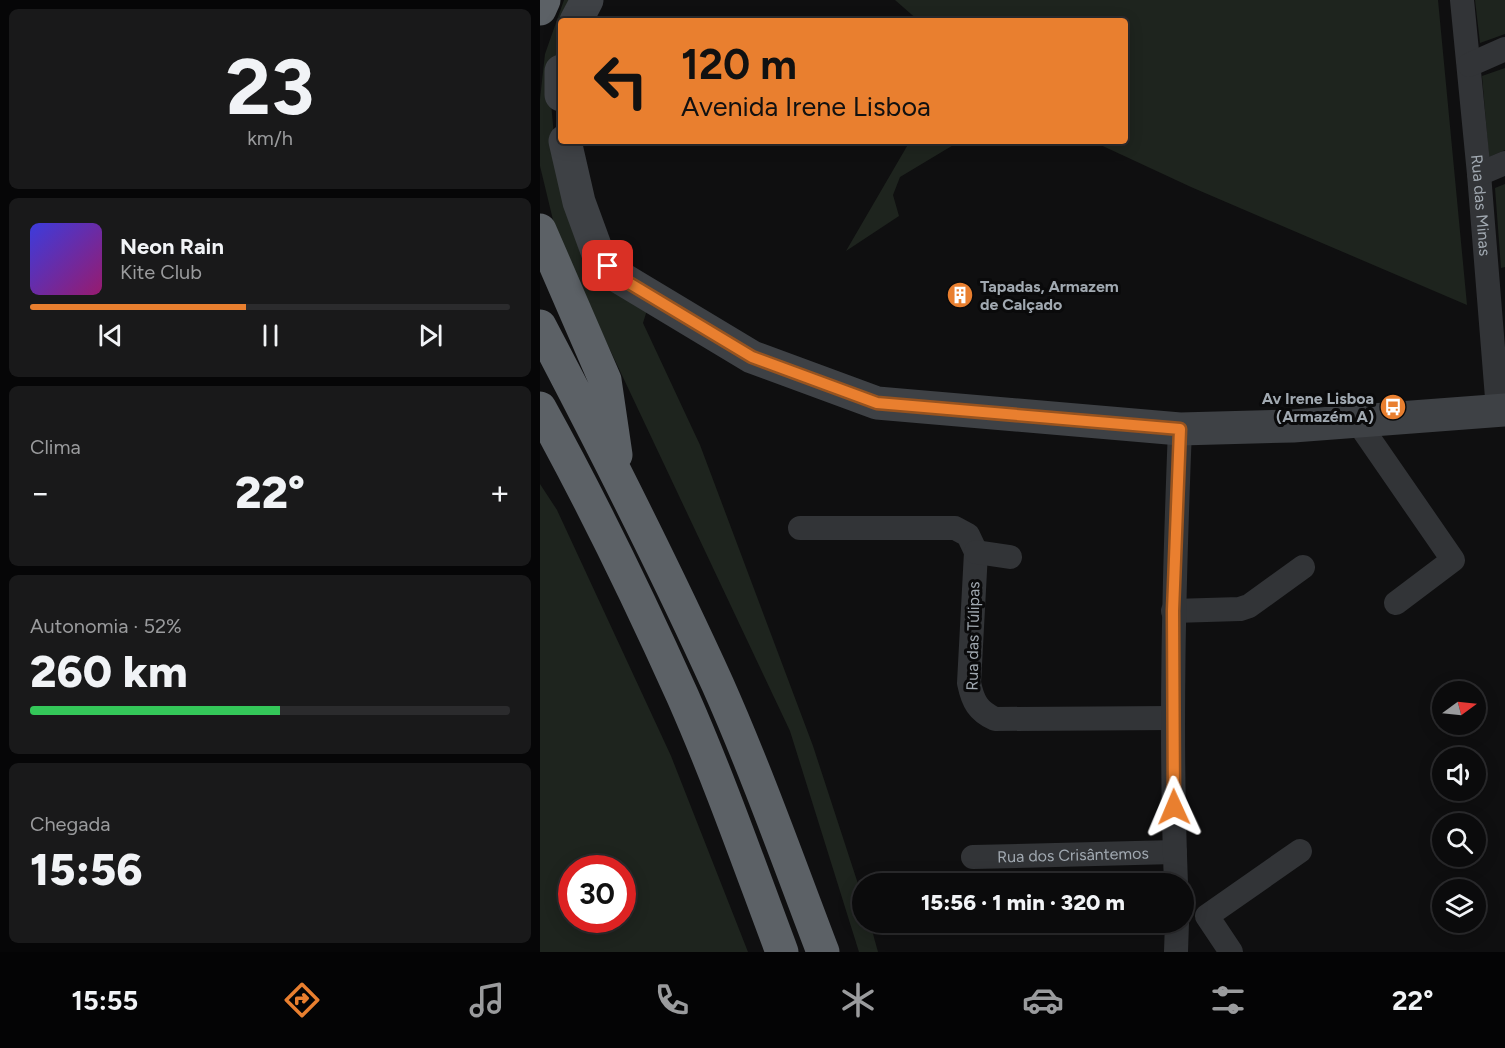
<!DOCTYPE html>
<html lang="pt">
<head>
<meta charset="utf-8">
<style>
	body { margin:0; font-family:Figtree,sans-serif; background:#19191a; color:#f1f3f6; height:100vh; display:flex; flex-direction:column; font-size:22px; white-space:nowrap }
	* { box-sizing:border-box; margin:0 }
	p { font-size:20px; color:#9a9b9d }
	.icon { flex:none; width:33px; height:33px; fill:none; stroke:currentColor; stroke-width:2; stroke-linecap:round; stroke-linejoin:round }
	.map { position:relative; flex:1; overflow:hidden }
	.side { display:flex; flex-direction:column; gap:9px; padding:9px; background:#060607; width:540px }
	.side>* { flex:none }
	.guide { position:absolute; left:18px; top:18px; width:570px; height:126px; border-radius:6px; box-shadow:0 3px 15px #0003,0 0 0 2px #2b2b2d; background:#e97f2f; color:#111; overflow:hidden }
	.needle { width:39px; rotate:75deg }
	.tools { position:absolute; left:892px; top:681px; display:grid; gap:12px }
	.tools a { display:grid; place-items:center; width:54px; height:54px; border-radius:50%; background:#0b0b0c; box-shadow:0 3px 15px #0003,0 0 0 2px #2b2b2d; font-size:30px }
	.speed { position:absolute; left:18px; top:855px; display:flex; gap:12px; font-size:30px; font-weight:700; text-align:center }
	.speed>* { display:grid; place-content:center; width:78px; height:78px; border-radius:50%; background:#0b0b0c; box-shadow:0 3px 15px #0003,0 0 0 2px #2b2b2d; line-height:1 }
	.speed .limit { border:9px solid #d22; background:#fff; color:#111 }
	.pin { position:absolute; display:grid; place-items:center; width:51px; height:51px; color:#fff; margin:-26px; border-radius:12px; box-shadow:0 3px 9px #0006 }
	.me { position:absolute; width:66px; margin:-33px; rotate:359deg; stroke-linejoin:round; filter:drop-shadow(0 0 4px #0008) }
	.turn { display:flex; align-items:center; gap:21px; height:126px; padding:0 24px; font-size:27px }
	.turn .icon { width:78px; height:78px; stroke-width:2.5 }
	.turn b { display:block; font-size:42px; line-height:51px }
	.big { font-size:45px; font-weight:800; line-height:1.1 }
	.side .tile { flex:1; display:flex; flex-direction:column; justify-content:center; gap:9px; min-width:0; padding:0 21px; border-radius:9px; background:#19191a }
	.side .dial { align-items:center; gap:0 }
	.dial b { font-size:78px; line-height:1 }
	.song { display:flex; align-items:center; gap:18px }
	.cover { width:72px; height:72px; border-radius:9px; background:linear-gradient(135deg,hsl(240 70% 55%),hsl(320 70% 35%)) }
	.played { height:6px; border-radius:3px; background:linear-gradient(90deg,#e97f2f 45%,#2b2b2d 45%) }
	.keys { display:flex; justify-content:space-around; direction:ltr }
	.heat { display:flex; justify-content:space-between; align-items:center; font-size:33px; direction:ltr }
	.charge { height:9px; border-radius:4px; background:linear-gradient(90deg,#34c759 52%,#2b2b2d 0) }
	.trip { position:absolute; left:312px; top:873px; width:342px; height:60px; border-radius:30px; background:#0b0b0c; box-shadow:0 3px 15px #0003,0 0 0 2px #2b2b2d; font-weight:800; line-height:60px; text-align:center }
	.tabs { display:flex; height:96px; justify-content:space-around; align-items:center; background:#040405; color:#9a9b9d }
	.tabs .icon { width:42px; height:42px }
	.tabs .current { color:#e97f2f }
	.tabs b { font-size:27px; color:#f1f3f6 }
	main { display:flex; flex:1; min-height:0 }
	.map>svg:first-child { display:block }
	.green { fill:#1e241e; fill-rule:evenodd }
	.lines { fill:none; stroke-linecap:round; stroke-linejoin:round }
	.street { stroke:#323437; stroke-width:24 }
	.secondary { stroke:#3e4145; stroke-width:33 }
	.highway { stroke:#5c6166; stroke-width:33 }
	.route-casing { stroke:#97531f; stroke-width:15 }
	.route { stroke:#e97f2f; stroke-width:10 }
	.labels { text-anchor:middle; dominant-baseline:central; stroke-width:6; stroke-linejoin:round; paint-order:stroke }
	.street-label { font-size:16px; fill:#a1a9b1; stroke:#0a0a0b }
	.poi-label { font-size:16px; font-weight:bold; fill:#a1a9b1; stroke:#0a0a0b; text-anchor:start }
</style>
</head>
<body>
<main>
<section class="side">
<div class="tile dial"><b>23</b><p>km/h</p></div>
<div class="tile">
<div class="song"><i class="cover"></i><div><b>Neon Rain</b><p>Kite Club</p></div></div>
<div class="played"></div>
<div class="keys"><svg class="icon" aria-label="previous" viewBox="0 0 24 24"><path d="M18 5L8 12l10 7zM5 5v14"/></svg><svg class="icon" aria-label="pause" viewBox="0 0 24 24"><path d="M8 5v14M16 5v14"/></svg><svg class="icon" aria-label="next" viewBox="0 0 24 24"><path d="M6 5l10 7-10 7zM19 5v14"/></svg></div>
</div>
<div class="tile"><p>Clima</p>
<div class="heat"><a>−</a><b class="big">22°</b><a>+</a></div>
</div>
<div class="tile"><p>Autonomia · 52%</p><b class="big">260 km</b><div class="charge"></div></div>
<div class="tile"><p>Chegada</p><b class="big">15:56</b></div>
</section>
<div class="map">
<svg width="965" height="952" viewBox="0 0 965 952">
	<rect width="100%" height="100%" fill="#0f0f10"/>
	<path class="green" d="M 24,0 L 35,0 L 21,21 L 21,36 L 17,49 L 10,92 L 17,168 L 107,310 L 103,323 L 160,445 L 273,746 L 322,896 L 322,922 L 330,923 L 338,952 L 319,952 L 250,731 L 47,301 L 13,220 L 0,166 L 0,99 L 5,54 Z
		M 355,0 L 898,0 L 927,305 L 651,187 L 552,141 L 585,141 L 585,21 L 379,21 Z
		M 935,0 L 965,0 L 965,34 L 940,43 Z
		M 965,68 L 965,150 L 949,157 L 942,76 Z
		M 370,141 L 420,141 L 360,177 L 353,195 L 359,216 L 306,251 Z
		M 965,184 L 965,267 L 961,268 L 955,188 Z
		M 0,484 L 17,510 L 131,756 L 208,952 L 0,952 ZM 32,868 L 82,868 L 82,920 L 32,920 Z"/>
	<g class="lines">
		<g class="street">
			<path id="s1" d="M 922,0 L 939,174 L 958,410"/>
			<path d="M 929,65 L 965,49"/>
			<path d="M 939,174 L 965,163"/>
			<path d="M 817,421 L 913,560 L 856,603"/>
			<path d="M 260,528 L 415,528 L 428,535 L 436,552 L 429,683 C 433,702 438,711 455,719 L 632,718"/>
			<path d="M 436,552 L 470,557"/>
			<path d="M 633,611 L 700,609 L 709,606 L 763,567"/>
			<path id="s2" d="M 433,857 L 635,852"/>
			<path d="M 636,884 C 630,732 634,581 640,429"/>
			<path d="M 636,952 L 637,922"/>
			<path d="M 691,952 L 667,916 L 760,851"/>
		</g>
		<path class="secondary" d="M 36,21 L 47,0
			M 21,71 L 21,95
			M 25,141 L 39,202 L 58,254 L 79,277 L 212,357 L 337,403 L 640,429 L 753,426 L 965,410"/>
		<path class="highway" d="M 0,9 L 4,0
			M 0,230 L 65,380 L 76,455
			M 0,326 C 62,444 123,564 178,685 C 217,773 249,863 283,952
			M 0,408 C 52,502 99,599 143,697 C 180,781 210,867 242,952"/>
	</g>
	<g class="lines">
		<defs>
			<path id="route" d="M 68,266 L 79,277 L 212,357 L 337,403 L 640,429 L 633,611 L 634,807"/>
		</defs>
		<use href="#route" class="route-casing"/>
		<use href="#route" class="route"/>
	</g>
	<defs>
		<symbol id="building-disc" viewBox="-11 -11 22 22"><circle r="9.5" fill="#e97f2f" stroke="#0a0a0b"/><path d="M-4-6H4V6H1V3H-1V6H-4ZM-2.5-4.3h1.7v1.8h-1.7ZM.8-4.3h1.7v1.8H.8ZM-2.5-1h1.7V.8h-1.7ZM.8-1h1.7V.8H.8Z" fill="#fff"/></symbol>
		<symbol id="bus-disc" viewBox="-11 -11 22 22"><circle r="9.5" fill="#e97f2f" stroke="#0a0a0b"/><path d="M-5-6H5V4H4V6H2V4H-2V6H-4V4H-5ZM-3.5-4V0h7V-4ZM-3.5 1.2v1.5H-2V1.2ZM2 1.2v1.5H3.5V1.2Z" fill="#fff"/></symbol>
	</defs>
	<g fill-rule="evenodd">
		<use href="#building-disc" x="405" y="280" width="30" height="30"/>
		<use href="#bus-disc" x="838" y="392" width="30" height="30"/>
	</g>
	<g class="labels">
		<g class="street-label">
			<text stroke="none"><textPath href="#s1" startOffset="206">Rua das Minas</textPath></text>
			<text transform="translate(433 636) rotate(-89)">Rua das Túlipas</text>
			<text stroke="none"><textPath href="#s2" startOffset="100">Rua dos Crisântemos</textPath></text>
		</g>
		<g class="poi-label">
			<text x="440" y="286">Tapadas, Armazem<tspan x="440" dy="18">de Calçado</tspan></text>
			<text x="834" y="398" text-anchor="end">Av Irene Lisboa<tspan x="834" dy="18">(Armazém A)</tspan></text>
		</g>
	</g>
</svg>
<div class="tools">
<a><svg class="needle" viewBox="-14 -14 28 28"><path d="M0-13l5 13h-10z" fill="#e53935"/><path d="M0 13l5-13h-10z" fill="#9a9b9d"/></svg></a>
<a><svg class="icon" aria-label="sound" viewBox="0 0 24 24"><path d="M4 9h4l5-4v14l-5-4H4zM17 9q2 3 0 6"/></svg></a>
<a><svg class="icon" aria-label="search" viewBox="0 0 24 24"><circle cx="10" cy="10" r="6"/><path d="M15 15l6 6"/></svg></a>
<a><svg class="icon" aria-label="layers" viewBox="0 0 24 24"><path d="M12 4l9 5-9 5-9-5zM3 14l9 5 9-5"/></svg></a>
</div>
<div class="speed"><div class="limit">30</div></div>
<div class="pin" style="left:68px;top:266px;background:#d93025"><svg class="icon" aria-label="arrive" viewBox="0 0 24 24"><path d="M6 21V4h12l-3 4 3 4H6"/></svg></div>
<svg class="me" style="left:634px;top:807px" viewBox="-20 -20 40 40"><path d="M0-17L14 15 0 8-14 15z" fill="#e97f2f" stroke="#fff" stroke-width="4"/></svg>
<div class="trip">15:56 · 1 min · 320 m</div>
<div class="guide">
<div class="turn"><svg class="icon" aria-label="left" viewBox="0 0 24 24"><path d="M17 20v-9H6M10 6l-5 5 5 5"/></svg><div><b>120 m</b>Avenida Irene Lisboa</div></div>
</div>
</div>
</main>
<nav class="tabs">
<b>15:55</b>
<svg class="icon current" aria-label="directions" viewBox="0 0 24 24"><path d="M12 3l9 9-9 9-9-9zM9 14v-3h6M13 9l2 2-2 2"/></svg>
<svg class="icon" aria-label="music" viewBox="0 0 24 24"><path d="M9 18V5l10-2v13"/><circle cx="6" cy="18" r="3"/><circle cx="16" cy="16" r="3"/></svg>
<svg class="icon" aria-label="phone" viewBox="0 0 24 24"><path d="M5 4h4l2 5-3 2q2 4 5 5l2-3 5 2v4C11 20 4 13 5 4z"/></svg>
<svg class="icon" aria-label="climate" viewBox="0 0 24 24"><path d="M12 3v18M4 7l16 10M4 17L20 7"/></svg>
<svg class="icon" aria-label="car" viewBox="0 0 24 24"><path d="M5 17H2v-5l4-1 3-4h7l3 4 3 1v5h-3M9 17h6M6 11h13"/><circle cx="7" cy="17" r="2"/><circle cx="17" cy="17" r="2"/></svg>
<svg class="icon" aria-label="filters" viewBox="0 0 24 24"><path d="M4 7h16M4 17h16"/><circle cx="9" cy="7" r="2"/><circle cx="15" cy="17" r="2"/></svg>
<b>22°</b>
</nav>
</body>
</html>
